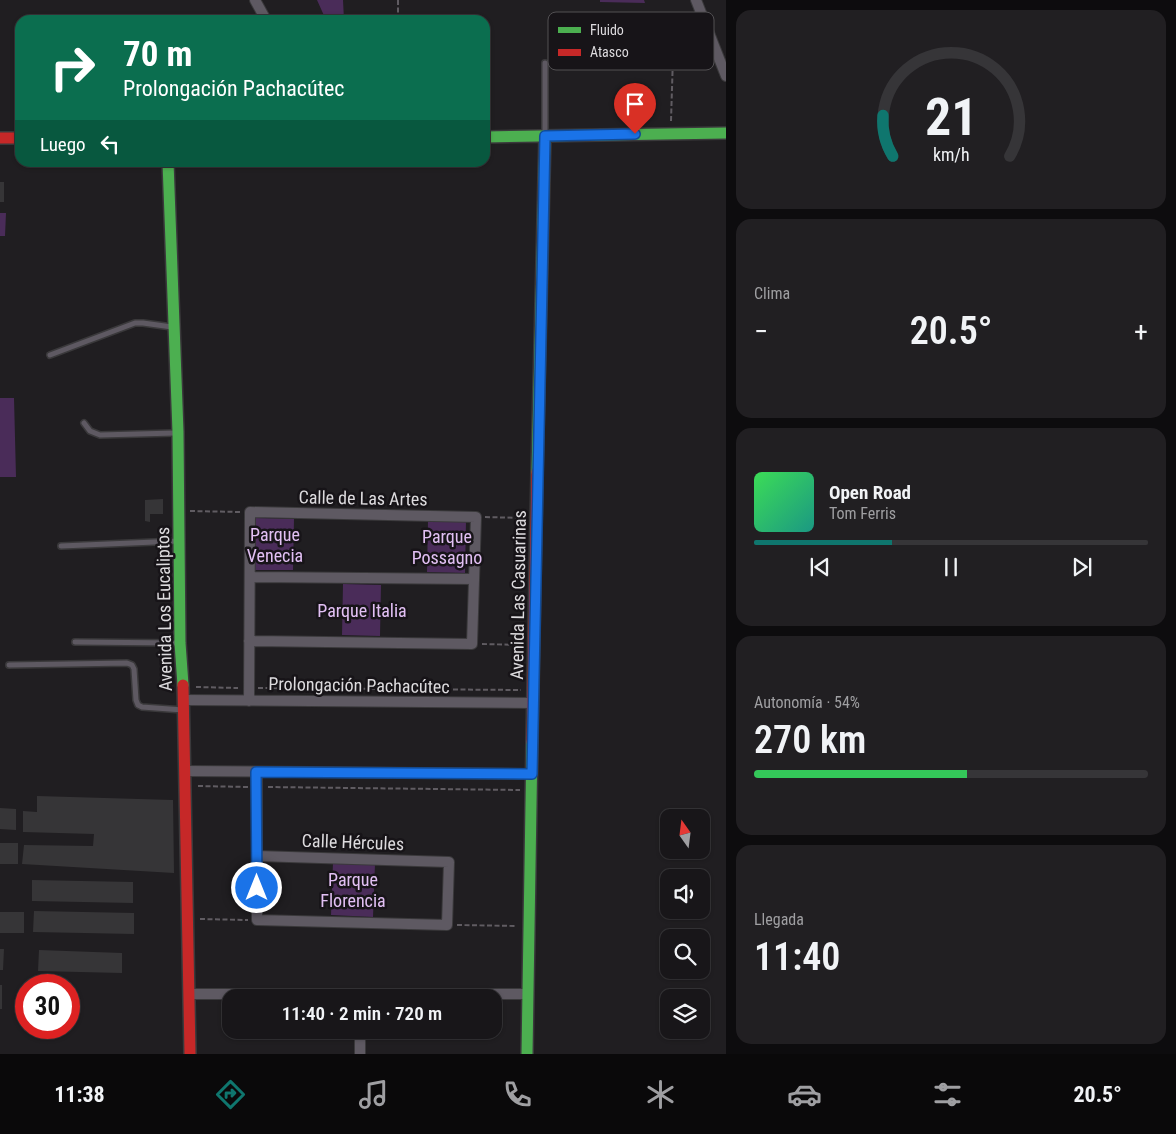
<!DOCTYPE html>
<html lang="es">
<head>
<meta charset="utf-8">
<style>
	body { margin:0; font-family:"Roboto Condensed",sans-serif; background:#211f22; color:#f1f3f6; height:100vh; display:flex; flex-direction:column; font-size:19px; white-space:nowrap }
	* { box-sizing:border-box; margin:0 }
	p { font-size:16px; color:#9f9fa2 }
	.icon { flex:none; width:28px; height:28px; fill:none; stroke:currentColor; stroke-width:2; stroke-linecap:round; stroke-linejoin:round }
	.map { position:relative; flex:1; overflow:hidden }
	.drawer { display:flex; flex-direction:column; gap:10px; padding:10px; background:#0d0c0e; width:450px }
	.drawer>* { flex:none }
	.top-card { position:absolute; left:15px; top:15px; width:475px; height:152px; border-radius:15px; box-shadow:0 1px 4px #0004,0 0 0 1px #363538; background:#0b6e4f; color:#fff; overflow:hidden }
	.needle { width:32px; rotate:346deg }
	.controls { position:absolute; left:660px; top:809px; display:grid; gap:10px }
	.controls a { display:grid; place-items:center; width:50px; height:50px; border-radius:10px; background:#181619; box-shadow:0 1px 4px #0004,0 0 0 1px #363538; font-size:25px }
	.speed { position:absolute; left:15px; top:974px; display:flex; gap:10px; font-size:25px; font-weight:700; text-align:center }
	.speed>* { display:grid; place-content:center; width:65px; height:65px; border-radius:50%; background:#181619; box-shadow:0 1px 4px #0004,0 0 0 1px #363538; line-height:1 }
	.speed .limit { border:8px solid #d22; background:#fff; color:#111 }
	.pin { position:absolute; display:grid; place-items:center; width:42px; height:42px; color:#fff; margin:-51px -21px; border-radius:50% 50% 50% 0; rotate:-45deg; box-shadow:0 0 5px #0007 }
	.pin .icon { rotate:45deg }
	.me { position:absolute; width:55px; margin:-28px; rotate:0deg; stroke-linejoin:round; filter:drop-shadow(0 0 4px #0008) }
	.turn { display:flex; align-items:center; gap:18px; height:105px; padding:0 25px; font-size:22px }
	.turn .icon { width:65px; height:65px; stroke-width:2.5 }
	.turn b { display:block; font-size:35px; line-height:42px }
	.then { display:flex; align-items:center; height:48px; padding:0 25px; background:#0003; gap:10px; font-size:19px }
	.big { font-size:38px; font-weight:600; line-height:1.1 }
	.drawer .widget { flex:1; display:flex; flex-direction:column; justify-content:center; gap:8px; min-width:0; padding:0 18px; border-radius:15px; background:#211f22 }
	.drawer .dial { align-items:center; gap:0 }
	.dial svg { height:130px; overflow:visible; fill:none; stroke:#363538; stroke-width:7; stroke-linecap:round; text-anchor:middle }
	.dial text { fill:#f1f3f6; stroke:none }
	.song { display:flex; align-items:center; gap:15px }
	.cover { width:60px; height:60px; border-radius:8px; background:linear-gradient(135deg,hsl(130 70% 55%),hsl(170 70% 35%)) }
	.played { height:5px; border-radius:2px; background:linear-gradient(90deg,#0f766e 35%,#363538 35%) }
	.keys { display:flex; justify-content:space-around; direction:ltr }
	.heat { display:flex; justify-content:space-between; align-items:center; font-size:28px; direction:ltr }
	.charge { height:8px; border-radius:4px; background:linear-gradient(90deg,#34c759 54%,#363538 0) }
	.trip { position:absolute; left:222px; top:989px; width:280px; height:50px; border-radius:15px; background:#181619; box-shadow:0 1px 4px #0004,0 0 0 1px #363538; font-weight:600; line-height:50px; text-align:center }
	.dock { display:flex; height:80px; justify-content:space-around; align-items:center; background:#0a090a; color:#9f9fa2 }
	.dock .icon { width:35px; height:35px }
	.dock .current { color:#0f766e }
	.dock b { font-size:22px; color:#f1f3f6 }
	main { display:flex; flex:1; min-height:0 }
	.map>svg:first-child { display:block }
	.green { fill:#4a2c59 }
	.building { fill:#363537 }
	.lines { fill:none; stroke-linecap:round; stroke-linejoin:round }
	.lane-casing { stroke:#3a393b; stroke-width:8 }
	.street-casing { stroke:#3a393b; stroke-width:12 }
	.fast-casing { stroke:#3a393b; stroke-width:14 }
	.jam-casing { stroke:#3a393b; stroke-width:14 }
	.path { stroke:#605c62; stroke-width:2; stroke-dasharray:5 2.5; stroke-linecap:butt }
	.lane { stroke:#5e5962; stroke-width:5 }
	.street { stroke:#5e5962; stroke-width:10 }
	.fast { stroke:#4caf50; stroke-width:11 }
	.jam { stroke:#c62828; stroke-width:11 }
	.route-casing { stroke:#114b97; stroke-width:12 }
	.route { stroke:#1a73e8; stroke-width:9 }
	.labels { text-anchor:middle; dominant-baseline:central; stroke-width:5; stroke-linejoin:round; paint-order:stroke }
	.street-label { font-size:18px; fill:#dddbde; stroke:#171418 }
	.park-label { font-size:18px; fill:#e2c0f4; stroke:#171418 }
	.key { fill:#171418; stroke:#525053; stroke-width:1 }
	.key-label { font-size:14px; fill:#dddbde }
</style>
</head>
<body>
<main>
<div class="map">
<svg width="726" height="1054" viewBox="0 0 726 1054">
	<rect width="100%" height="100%" fill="#201e21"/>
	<path class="green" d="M 317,0 L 343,0 L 344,20 L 326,20 Z
		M 600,0 L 644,0 L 645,3 L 600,2 Z
		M 0,213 L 6,213 L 5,236 L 0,236 Z
		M 0,398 L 14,398 L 16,477 L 0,477 Z
		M 256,518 L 294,519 L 293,570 L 255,570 Z
		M 428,521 L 466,521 L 465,573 L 427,572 Z
		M 343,584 L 381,585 L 380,636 L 342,635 Z
		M 333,863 L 375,864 L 373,917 L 331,915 Z"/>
	<path class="building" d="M 0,182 L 4,182 L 4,202 L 0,202 Z
		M 163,499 L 163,514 L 150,514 L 150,522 L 145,521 L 145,500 Z
		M 37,796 L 173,800 L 174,873 L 22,864 L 24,845 L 93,846 L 94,834 L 23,832 L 23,811 L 37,812 Z
		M 0,808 L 16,809 L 16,830 L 0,829 Z
		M 0,843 L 18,843 L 18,864 L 0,864 Z
		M 32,880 L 133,882 L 133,903 L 32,901 Z
		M 34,911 L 134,913 L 134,934 L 33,932 Z
		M 0,912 L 24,912 L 24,933 L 0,933 Z
		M 0,949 L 4,949 L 3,970 L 0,970 Z
		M 39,950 L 122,953 L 122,973 L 38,971 Z
		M 0,985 L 2,985 L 2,1009 L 0,1009 Z"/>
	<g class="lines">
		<defs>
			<path id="lane" d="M 545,63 L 545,135
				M 50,355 L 135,323 L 143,323 L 172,327
				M 84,423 L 90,431 L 100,435 L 175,433
				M 61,546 L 178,541
				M 75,642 L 178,643
				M 9,665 L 127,663 L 132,665 L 134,669 L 136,700 L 138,705 L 142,707 L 183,710"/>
			<path id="street" d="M 255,0 L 266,20
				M 696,0 L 726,76
				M 250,577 L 474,579
				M 184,700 L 533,703
				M 249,701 L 250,512 L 476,517 L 472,644 L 249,641
				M 185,771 L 532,774
				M 257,772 L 257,920 L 447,925 L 449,862 L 257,856
				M 189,994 L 528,994
				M 360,1054 L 360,1030"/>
			<path id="fast" d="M 485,137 L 726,133
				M 168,162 L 178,432 L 180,643 L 183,685
				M 537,472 L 545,136
				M 527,1054 L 532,742"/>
			<path id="jam" d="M 0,138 L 20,138
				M 183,685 L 190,1054
				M 532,742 L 537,472"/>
		</defs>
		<use href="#lane" class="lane-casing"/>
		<use href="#street" class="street-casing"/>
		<use href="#fast" class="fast-casing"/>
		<use href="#jam" class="jam-casing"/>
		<path class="path" d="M 398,0 L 398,20
			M 671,121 L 673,56
			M 190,511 L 240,512
			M 485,517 L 523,518
			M 482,644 L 522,645
			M 196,687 L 238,688
			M 258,688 L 521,690
			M 198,786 L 248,787
			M 268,787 L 520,790
			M 200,919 L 248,920
			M 457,925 L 517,926"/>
		<use href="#lane" class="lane"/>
		<use href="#street" class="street"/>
		<use href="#fast" class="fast"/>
		<use href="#jam" class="jam"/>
	</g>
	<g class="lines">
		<defs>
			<path id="route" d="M 257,888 L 256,772 L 532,774 L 545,136 L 635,134"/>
		</defs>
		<use href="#route" class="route-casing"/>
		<use href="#route" class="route"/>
	</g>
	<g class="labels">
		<g class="street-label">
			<text transform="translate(363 498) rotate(1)">Calle de Las Artes</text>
			<text transform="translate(518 595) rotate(-89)">Avenida Las Casuarinas</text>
			<text transform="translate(164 609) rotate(-91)">Avenida Los Eucaliptos</text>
			<text transform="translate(359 685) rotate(1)">Prolongación Pachacútec</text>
			<text transform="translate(353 842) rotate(2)">Calle Hércules</text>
		</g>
		<g class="park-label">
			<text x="275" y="534">Parque<tspan x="275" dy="21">Venecia</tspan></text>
			<text x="447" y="536">Parque<tspan x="447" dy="21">Possagno</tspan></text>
			<text x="362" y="610">Parque Italia</text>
			<text x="353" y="879">Parque<tspan x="353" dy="21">Florencia</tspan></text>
		</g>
	</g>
	<rect x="548" y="12" width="166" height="58" rx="8" class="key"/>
	<rect x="558" y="27" width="23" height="6" fill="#4caf50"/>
	<rect x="558" y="49" width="23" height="7" fill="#c62828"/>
	<g class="key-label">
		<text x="590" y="35">Fluido</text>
		<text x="590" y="57">Atasco</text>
	</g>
</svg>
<div class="controls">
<a><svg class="needle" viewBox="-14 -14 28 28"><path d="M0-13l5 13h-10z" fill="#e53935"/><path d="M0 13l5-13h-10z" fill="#9f9fa2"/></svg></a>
<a><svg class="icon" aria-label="sound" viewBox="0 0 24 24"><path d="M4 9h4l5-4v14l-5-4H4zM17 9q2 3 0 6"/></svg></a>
<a><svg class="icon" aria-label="search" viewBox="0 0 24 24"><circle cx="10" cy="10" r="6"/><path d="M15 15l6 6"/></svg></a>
<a><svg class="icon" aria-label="layers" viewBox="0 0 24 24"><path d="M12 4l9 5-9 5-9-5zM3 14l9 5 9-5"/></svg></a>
</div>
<div class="speed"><div class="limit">30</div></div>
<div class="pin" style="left:635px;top:134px;background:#d93025"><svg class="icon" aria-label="arrive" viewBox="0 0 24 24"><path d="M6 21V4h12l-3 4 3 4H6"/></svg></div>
<svg class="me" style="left:257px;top:888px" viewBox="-20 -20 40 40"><circle r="17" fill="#1a73e8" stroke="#fff" stroke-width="3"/><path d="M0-11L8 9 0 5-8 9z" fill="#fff"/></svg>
<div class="trip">11:40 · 2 min · 720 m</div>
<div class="top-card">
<div class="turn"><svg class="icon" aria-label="right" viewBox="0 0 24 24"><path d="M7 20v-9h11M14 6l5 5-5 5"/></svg><div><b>70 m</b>Prolongación Pachacútec</div></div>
<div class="then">Luego<svg class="icon" aria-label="left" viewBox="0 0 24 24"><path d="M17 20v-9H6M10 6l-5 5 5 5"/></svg></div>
</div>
</div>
<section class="drawer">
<div class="widget dial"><svg viewBox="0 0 100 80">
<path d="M14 69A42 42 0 1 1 86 69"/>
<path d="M14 69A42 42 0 0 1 8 44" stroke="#0f766e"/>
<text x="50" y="56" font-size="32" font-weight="700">21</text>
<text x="50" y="72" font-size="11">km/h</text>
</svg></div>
<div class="widget"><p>Clima</p>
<div class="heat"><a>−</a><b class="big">20.5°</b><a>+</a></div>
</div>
<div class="widget">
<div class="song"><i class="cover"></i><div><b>Open Road</b><p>Tom Ferris</p></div></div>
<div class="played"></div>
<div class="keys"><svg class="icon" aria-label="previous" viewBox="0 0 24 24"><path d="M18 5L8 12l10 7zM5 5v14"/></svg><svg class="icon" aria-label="pause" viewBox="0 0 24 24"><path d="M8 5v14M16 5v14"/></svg><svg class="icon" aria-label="next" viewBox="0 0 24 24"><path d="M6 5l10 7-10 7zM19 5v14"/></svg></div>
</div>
<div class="widget"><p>Autonomía · 54%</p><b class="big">270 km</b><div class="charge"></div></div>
<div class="widget"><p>Llegada</p><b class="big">11:40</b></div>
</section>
</main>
<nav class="dock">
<b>11:38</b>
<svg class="icon current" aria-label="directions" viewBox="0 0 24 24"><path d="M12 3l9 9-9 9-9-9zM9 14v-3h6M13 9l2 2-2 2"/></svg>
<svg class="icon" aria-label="music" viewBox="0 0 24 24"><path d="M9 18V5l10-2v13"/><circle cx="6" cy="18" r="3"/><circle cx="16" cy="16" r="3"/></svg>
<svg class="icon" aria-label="phone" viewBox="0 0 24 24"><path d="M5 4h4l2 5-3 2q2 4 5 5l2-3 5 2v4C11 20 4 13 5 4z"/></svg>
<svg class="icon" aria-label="climate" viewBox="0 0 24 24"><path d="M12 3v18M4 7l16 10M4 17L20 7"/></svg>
<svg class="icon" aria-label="car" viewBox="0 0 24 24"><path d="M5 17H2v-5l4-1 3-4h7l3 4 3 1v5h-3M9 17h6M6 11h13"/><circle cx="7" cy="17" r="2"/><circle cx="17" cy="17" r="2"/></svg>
<svg class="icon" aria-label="filters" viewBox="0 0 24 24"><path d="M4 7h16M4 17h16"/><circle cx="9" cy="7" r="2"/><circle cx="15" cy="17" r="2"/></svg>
<b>20.5°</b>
</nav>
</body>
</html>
